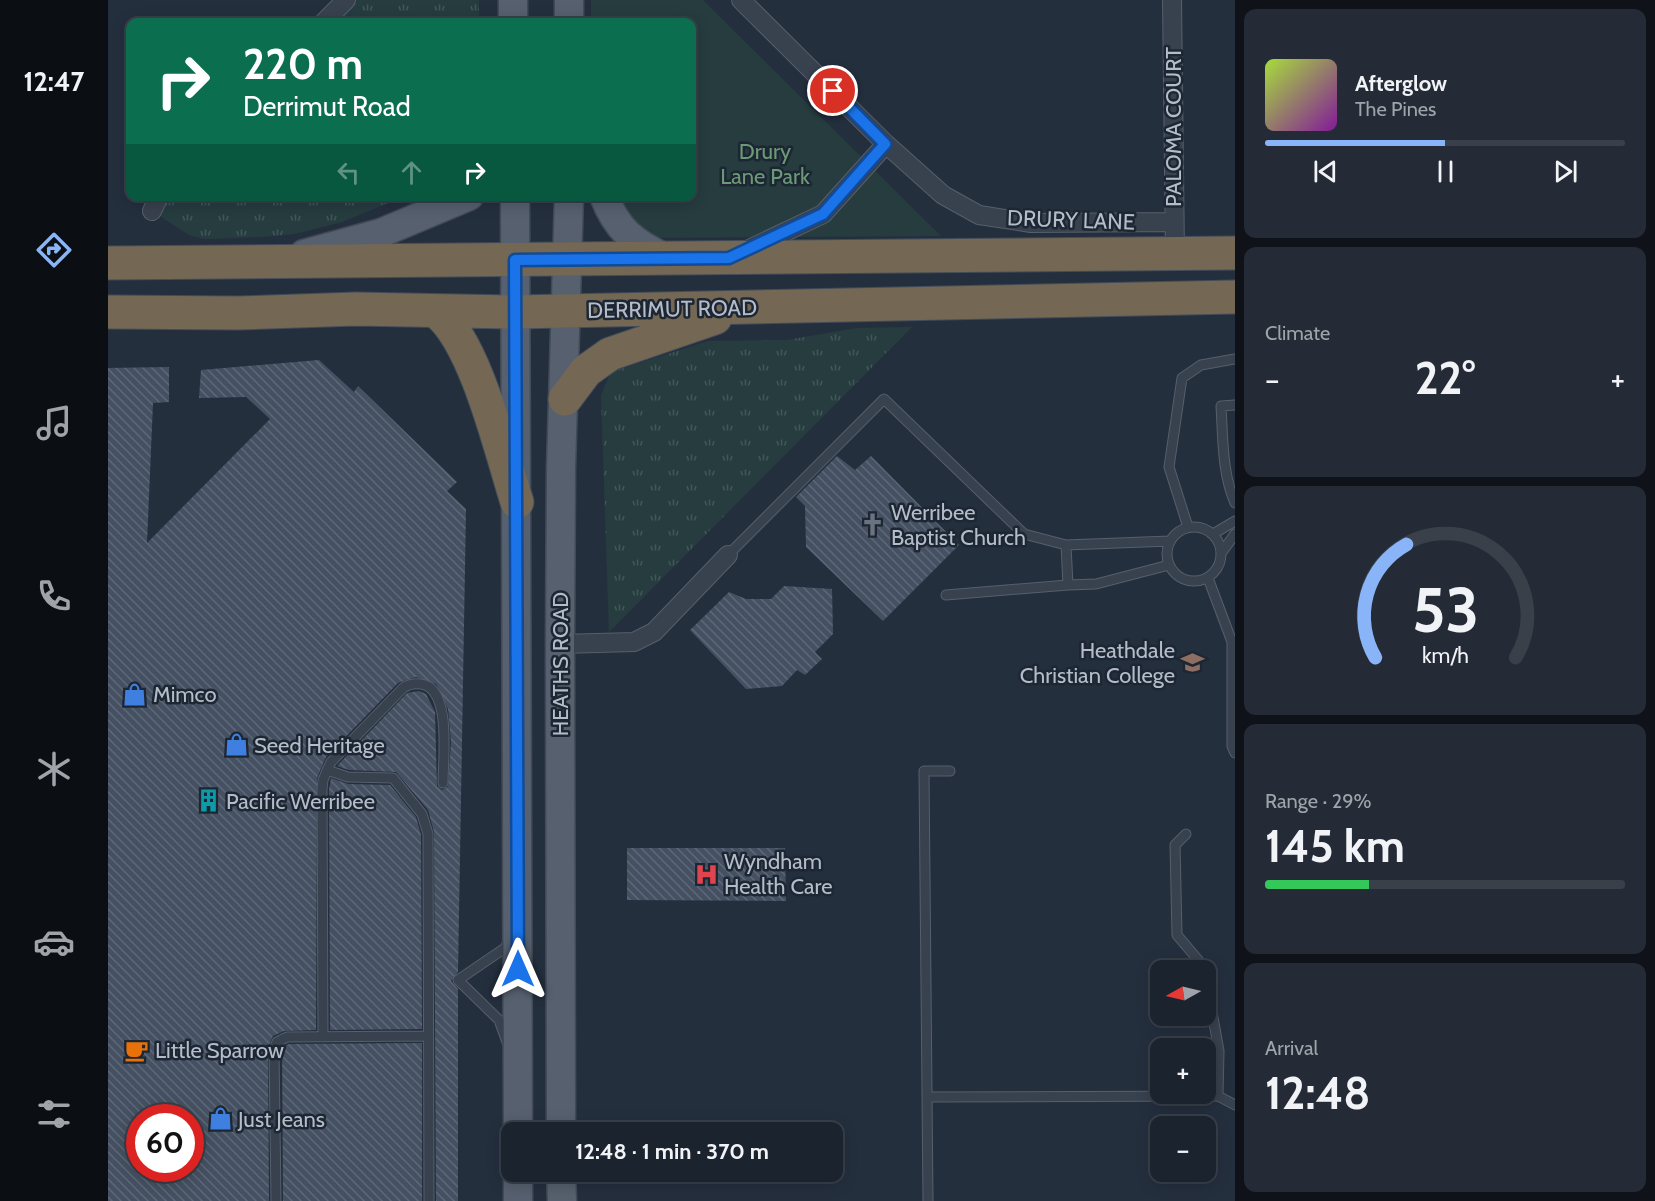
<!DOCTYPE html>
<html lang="en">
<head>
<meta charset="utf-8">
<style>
	body { margin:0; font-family:Cabin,sans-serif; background:#242b36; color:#f1f3f6; height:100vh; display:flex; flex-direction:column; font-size:22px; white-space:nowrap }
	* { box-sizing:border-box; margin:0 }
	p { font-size:20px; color:#a0a4aa }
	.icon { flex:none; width:33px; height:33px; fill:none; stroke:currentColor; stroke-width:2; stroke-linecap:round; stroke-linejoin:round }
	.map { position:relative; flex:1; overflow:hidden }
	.drawer { display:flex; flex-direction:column; gap:9px; padding:9px; background:#0f1319; width:420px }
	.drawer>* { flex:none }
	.hud { position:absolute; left:18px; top:18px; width:570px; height:183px; border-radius:12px; box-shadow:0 3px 15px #0003,0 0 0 2px #39404a; background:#0b6e4f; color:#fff; overflow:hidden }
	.needle { width:39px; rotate:262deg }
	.fabs { position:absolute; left:1042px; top:960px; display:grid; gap:12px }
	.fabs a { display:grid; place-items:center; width:66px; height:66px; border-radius:12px; background:#1b232e; box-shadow:0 3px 15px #0003,0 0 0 2px #39404a; font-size:30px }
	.speed { position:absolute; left:18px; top:1104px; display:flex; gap:12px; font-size:30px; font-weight:700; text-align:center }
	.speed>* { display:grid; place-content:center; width:78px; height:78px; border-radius:50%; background:#1b232e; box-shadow:0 3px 15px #0003,0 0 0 2px #39404a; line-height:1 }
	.speed .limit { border:9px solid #d22; background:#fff; color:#111 }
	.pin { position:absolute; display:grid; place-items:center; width:51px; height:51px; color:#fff; margin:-26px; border:3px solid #fff; border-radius:50%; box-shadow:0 2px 6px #0007 }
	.me { position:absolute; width:66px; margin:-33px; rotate:0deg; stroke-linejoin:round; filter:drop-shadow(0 0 4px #0008) }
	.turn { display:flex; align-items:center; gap:21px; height:126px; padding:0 18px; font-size:27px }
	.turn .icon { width:78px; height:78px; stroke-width:2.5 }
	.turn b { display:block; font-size:42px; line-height:51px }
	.lanes { display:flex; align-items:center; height:57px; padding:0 18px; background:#0003; justify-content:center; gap:30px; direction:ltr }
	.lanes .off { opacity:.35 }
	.big { font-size:45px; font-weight:700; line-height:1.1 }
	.drawer .card { flex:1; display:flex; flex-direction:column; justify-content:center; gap:9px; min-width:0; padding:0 21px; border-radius:12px; background:#242b36 }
	.drawer .dial { align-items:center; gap:0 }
	.dial svg { height:156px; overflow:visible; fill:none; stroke:#39404a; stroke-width:7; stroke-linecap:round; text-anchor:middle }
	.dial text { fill:#f1f3f6; stroke:none }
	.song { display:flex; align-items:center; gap:18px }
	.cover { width:72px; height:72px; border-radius:9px; background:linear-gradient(135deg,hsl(80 70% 55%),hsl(290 70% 35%)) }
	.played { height:6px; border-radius:3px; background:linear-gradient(90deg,#8ab4f8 50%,#39404a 50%) }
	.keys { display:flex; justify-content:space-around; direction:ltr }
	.heat { display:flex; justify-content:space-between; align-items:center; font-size:33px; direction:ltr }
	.charge { height:9px; border-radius:4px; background:linear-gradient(90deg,#34c759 29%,#39404a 0) }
	.trip { position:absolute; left:393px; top:1122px; width:342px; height:60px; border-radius:12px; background:#1b232e; box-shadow:0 3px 15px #0003,0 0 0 2px #39404a; font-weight:700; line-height:60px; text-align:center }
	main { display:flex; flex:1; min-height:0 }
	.dock { display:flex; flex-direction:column; width:108px; justify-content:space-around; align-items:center; background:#0b0e12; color:#a0a4aa }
	.dock .icon { width:42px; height:42px }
	.dock .selected { color:#8ab4f8 }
	.dock b { font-size:27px; color:#f1f3f6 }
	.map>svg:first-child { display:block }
	.grass { fill:url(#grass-tufts) }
	.park { fill:#263c3f }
	.building { fill:url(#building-back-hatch); fill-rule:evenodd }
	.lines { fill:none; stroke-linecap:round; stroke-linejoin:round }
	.lane-casing { stroke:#565f6c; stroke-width:11 }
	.street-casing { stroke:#565f6c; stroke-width:20 }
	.primary-casing { stroke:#414a57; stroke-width:31 }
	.highway-casing { stroke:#434c59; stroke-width:35 }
	.lane { stroke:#38414e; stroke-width:9 }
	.street { stroke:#38414e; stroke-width:18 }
	.primary { stroke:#56606e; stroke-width:28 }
	.highway { stroke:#746855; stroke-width:33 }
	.route-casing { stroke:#114b97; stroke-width:15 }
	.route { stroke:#1a73e8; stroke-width:10 }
	.labels { text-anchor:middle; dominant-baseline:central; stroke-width:5; stroke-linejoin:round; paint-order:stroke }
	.street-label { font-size:22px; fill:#b4bcc9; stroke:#1d2633 }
	.park-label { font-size:22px; fill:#6b9a76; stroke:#1d2633 }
	.poi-label { font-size:22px; fill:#b4bcc9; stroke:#1d2633; text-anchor:start }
</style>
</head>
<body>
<main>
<nav class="dock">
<b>12:47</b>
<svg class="icon selected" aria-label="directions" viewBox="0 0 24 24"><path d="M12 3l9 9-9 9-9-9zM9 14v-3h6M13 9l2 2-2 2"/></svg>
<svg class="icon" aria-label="music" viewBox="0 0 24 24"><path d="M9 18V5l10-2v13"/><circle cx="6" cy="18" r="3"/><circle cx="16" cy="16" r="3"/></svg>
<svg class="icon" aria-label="phone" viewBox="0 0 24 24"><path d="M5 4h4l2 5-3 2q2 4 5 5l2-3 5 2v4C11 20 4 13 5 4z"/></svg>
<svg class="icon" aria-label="climate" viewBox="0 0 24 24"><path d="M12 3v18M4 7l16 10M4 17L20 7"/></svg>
<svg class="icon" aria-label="car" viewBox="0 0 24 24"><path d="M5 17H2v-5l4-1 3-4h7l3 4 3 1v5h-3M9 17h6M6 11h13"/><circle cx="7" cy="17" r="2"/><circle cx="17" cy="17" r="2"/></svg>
<svg class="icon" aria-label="filters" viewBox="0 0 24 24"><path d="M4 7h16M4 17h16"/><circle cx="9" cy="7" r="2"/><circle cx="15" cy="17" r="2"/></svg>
</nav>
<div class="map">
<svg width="1127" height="1201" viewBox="0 0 1127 1201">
	<defs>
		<pattern id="grass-tufts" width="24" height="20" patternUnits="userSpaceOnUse" patternTransform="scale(1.5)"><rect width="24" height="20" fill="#263c3f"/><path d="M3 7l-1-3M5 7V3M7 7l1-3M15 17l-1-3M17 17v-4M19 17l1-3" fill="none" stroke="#435659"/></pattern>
		<pattern id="building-back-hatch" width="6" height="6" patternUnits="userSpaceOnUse" patternTransform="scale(1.5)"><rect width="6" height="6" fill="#455162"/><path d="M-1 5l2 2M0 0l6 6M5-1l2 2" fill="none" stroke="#5d6877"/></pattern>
	</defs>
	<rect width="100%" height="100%" fill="#242f3e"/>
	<path class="grass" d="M 245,0 L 371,0 L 371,22 L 224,22 Z
		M 59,197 L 295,197 L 234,222 L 186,234 L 153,237 L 97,239 L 81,235 L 44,211 Z
		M 804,327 L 501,632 L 493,395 L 503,372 L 600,341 L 679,340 L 749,328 Z"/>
	<path class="park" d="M 483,0 L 595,0 L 833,236 L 543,238 L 520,220 L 511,197 L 584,196 L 584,22 L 483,22 Z"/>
	<path class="building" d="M 211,360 L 246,392 L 250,386 L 349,482 L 339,491 L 358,509 L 350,972 L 343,981 L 350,989 L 350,1201 L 328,1201 L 326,832 L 320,810 L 288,772 L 241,770 L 229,766 L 299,693 L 311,691 L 318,694 L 327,712 L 329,786 L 334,790 L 340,787 L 343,742 L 340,709 L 328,684 L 308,677 L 290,683 L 218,757 L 209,778 L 208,1030 L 176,1031 L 165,1036 L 160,1047 L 161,1201 L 0,1201 L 0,368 L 61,367 L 61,402 L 45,403 L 39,543 L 162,419 L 138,397 L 91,398 L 93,370 ZM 32,1118 L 82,1118 L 82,1168 L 32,1168 Z
		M 729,456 L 747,470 L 763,456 L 851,545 L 775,621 L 698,547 L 697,506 L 688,497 Z
		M 676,586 L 724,589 L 725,634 L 707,652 L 714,659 L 697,675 L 689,670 L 674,686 L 638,689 L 582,630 L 621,592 L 638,599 L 663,599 Z
		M 223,778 L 240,784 L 282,785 L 308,817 L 313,835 L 314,1029 L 222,1030 L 221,789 Z
		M 519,848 L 677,848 L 678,901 L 519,900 Z
		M 314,1043 L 314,1201 L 175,1201 L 174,1047 L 181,1044 Z"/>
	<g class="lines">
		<defs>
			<path id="lane" d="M 1127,405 L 1113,406 C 1115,438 1114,473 1127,503
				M1059 554a27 27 0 1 1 54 0a27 27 0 1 1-54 0Z
				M 1080,527 L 1061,467 L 1074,378 L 1093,365 L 1127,359
				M 1105,534 L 1127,521
				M 958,545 L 960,585 L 988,584 L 1061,565
				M 1114,552 L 1127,534
				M 620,555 L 776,399 L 916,534 L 958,545 L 1062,541
				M 1100,578 L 1124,642 L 1124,746 L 1127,753
				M 838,595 L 960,585
				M 219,770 L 240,777 L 285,778 L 314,814 L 320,834 L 321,1201
				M 1078,834 L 1067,845 L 1069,935 L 1091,961 L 1095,970
				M 1098,978 L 1111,1051 L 1110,1096
				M 215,1036 L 214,789 L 215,780 L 223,762 L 295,688 C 301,684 306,683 313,684 C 344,688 335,759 335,783
				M 399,1042 L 391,1020 L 350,980 L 397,948 L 402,939
				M 820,1097 L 1110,1096 L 1127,1105
				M 168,1201 L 166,1049 L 169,1042 L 179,1037 L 320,1036
				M 820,1201 L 816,771 L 842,771"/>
			<path id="street" d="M 633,0 L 778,144 L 835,195 L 871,215 L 923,223 L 1065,222
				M 1064,0 L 1067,254
				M 216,22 L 238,0
				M 44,211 L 51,196
				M 639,250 L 715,214 L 778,144
				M 452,644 L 526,642 L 546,632 L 620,555"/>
			<path id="primary" d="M 405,0 L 405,22
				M 461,0 L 461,22
				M 407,196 L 410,1132
				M 496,196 C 509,230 526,243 558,258
				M 196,254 L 273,233 L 361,196
				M 453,1132 L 452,644 L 453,468 L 461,196
				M 453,1172 L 454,1201
				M 410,1201 L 410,1172"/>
			<path id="highway" d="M 0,263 L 1127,253
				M 0,312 L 130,313 L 248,309 L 408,312 L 1127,297
				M 329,312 C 368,343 393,452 409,502
				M 457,399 L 478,371 L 502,354 L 607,318"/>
		</defs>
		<use href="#lane" class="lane-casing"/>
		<use href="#street" class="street-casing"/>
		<use href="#primary" class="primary-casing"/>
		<use href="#highway" class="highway-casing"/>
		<use href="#lane" class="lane"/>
		<use href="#street" class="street"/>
		<use href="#primary" class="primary"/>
		<use href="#highway" class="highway"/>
	</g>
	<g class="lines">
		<defs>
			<path id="route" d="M 410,969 L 407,260 L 621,258 L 715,214 L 777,144 L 725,91"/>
		</defs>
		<use href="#route" class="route-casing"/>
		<use href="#route" class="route"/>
	</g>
	<defs>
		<symbol id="church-bare" viewBox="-9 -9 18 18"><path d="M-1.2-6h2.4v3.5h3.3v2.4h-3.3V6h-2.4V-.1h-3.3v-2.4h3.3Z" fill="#6b7280" stroke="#1d2633" stroke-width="2.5" paint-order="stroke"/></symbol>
		<symbol id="school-bare" viewBox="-9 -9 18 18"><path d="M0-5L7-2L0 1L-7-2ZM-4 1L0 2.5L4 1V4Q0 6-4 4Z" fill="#8d6e63" stroke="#1d2633" stroke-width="2.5" paint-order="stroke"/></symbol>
		<symbol id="shop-bare" viewBox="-9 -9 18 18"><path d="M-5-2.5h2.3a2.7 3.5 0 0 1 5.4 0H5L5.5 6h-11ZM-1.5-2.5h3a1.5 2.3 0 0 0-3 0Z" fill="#3f7fe0" stroke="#1d2633" stroke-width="2.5" paint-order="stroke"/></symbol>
		<symbol id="building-bare" viewBox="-9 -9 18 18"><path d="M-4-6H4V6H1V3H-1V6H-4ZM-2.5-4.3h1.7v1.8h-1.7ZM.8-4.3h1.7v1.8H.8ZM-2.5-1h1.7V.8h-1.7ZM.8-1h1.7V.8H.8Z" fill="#0f9aa8" stroke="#1d2633" stroke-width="2.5" paint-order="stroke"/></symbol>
		<symbol id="hospital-bare" viewBox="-9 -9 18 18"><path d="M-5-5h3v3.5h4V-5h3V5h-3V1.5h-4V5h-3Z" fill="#e0444e" stroke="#1d2633" stroke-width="2.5" paint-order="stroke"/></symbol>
		<symbol id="cafe-bare" viewBox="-9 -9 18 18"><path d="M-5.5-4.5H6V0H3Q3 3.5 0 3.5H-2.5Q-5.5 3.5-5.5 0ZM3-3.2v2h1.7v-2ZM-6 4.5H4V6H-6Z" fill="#e8710a" stroke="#1d2633" stroke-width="2.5" paint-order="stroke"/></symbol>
	</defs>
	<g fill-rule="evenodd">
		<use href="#church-bare" x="748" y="508" width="33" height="33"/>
		<use href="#school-bare" x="1068" y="646" width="33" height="33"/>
		<use href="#shop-bare" x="10" y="678" width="33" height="33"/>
		<use href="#shop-bare" x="112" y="728" width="33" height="33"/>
		<use href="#building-bare" x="84" y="784" width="33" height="33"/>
		<use href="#hospital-bare" x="582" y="858" width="33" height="33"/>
		<use href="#cafe-bare" x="12" y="1034" width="33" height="33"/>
		<use href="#shop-bare" x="96" y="1102" width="33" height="33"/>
	</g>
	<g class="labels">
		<g class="street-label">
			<text transform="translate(1065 127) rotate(-90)">PALOMA COURT</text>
			<text transform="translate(963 220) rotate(2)">DRURY LANE</text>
			<text transform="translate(564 309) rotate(-1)">DERRIMUT ROAD</text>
			<text transform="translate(452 664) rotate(-90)">HEATHS ROAD</text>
		</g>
		<g class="park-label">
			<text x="657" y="151">Drury<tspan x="657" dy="25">Lane Park</tspan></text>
		</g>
		<g class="poi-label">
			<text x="783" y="512">Werribee<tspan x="783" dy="25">Baptist Church</tspan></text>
			<text x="1067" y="650" text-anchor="end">Heathdale<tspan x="1067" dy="25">Christian College</tspan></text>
			<text x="45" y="694">Mimco</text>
			<text x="146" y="745">Seed Heritage</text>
			<text x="118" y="801">Pacific Werribee</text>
			<text x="616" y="861">Wyndham<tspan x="616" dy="25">Health Care</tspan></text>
			<text x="47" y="1050">Little Sparrow</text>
			<text x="130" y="1119">Just Jeans</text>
		</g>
	</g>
</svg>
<div class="fabs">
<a><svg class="needle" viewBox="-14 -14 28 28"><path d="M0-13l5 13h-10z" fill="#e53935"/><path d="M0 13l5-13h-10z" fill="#a0a4aa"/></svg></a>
<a>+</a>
<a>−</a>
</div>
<div class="speed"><div class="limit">60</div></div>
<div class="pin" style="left:725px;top:91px;background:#d93025"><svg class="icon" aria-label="arrive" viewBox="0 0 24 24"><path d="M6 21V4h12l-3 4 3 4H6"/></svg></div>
<svg class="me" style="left:410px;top:969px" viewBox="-20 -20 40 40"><path d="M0-17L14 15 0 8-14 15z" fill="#1a73e8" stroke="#fff" stroke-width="4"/></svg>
<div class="trip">12:48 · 1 min · 370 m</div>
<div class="hud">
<div class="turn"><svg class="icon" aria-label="right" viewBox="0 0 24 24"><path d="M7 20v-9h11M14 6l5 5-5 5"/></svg><div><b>220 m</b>Derrimut Road</div></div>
<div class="lanes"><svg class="icon off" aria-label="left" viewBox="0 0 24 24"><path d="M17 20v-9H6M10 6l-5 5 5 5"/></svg><svg class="icon off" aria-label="ahead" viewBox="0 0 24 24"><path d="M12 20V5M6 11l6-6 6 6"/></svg><svg class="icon" aria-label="right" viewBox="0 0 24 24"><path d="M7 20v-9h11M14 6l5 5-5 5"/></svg></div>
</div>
</div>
<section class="drawer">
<div class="card">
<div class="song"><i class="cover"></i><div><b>Afterglow</b><p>The Pines</p></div></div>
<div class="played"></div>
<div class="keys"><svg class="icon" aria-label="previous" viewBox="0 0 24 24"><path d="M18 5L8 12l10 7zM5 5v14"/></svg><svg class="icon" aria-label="pause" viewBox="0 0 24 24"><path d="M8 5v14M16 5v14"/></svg><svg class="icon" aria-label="next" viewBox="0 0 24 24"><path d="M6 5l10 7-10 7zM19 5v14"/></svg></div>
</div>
<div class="card"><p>Climate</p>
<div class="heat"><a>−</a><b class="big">22°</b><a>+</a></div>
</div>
<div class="card dial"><svg viewBox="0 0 100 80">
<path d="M14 69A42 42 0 1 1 86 69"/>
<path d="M14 69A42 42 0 0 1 30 11" stroke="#8ab4f8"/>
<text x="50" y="56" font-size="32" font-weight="700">53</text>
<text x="50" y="72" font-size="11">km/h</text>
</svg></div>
<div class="card"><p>Range · 29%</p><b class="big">145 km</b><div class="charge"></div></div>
<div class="card"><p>Arrival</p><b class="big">12:48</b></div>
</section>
</main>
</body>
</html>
